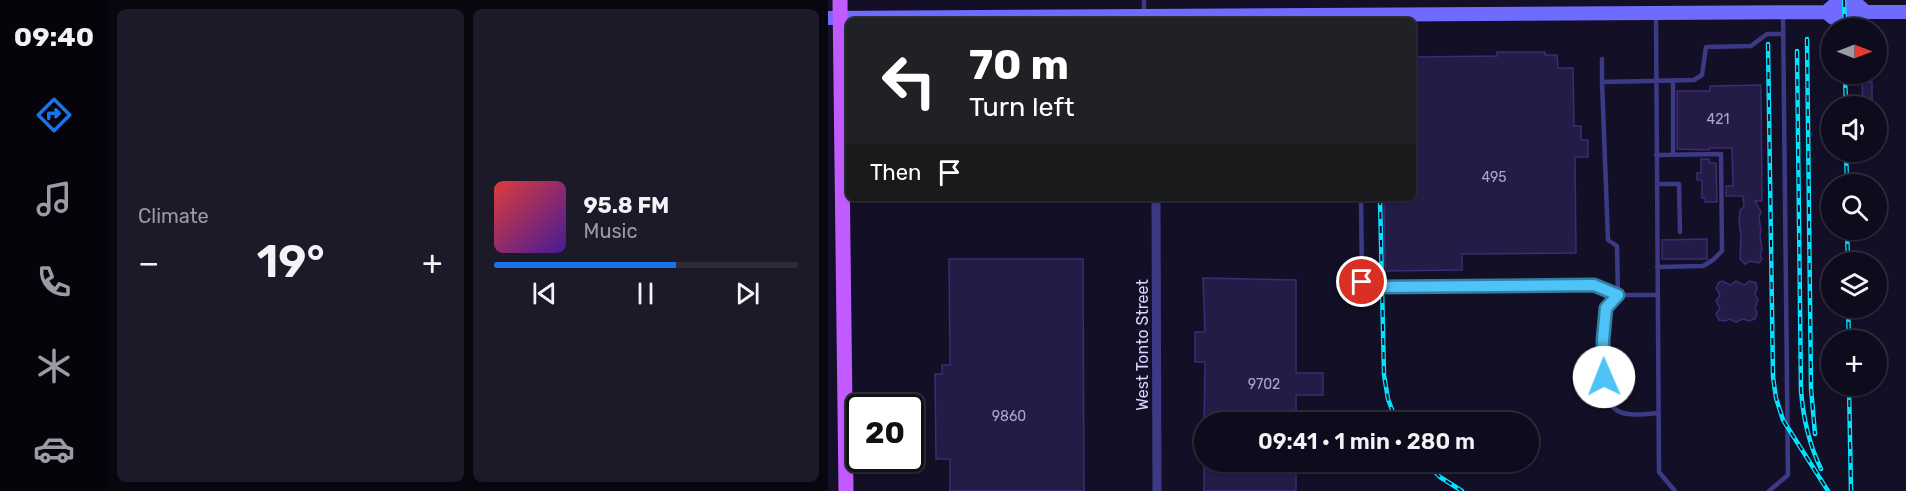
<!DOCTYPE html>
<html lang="en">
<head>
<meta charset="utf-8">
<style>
	body { margin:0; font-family:Rubik,sans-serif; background:#1c1929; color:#f1f3f6; height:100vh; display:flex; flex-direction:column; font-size:22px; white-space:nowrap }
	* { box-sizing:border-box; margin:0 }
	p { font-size:20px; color:#9b9ba3 }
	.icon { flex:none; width:33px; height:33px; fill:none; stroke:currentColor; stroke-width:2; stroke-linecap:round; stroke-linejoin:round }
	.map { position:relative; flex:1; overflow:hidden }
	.side { display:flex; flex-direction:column; gap:9px; padding:9px; background:#08060f; width:720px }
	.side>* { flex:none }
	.banner { position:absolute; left:18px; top:18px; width:570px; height:183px; border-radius:9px; box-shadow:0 2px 4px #0004,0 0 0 2px #2e2b3b; background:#202124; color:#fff; overflow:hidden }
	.needle { width:39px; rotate:90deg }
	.buttons { position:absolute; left:993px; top:18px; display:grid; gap:12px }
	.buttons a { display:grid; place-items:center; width:66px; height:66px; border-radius:50%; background:#0e0b1c; box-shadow:0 2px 4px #0004,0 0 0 2px #2e2b3b; font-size:30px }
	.speed { position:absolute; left:18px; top:394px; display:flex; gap:12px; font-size:30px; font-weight:700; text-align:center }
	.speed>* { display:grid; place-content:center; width:78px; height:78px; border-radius:50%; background:#0e0b1c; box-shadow:0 2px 4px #0004,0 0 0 2px #2e2b3b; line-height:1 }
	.speed .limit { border:3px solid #111; border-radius:9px; background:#fff; color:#111 }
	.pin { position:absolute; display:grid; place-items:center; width:51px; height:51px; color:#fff; margin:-26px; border:3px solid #fff; border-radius:50%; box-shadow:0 2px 6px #0007 }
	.me { position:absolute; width:66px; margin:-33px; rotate:359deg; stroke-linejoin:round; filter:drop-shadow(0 0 4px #0008) }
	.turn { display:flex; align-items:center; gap:21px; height:126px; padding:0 24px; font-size:27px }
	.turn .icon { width:78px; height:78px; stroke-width:2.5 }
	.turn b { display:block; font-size:42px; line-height:51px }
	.then { display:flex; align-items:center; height:57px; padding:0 24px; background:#0003; gap:12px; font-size:22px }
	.big { font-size:45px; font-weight:600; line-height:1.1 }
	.side .card { flex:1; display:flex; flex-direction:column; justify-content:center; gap:9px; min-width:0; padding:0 21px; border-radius:9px; background:#1c1929 }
	.song { display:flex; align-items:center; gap:18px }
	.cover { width:72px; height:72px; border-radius:9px; background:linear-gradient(135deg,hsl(0 70% 55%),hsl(260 70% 35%)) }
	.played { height:6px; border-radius:3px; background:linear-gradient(90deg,#1a73e8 60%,#2e2b3b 60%) }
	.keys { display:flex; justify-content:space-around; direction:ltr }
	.heat { display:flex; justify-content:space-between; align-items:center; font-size:33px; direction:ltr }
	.side .tiles { flex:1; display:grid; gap:9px; grid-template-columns:repeat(2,1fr) }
	.trip { position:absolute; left:366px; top:412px; width:345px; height:60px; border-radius:30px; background:#0e0b1c; box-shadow:0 2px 4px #0004,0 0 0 2px #2e2b3b; font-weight:600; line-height:60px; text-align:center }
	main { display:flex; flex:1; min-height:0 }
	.menu { display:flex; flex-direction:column; width:108px; justify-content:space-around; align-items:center; background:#06040b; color:#9b9ba3 }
	.menu .icon { width:42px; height:42px }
	.menu .active { color:#1a73e8 }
	.menu b { font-size:27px; color:#f1f3f6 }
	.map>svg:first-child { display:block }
	.building { fill:#241b47; stroke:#3b2d73; stroke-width:1.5 }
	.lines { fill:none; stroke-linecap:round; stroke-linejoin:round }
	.service { stroke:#3d3a85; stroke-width:4.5 }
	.minor { stroke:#3d3a85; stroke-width:9 }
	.secondary { stroke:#6f6bff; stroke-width:14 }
	.primary { stroke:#c25bff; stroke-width:15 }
	.rail-casing { stroke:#00e5ff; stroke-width:4.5 }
	.rail { stroke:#130f26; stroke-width:2; stroke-dasharray:7; stroke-linecap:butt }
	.route-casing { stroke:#337fa1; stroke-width:15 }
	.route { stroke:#4fc3f7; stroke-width:10 }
	.labels { text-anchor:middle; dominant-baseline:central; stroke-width:5; stroke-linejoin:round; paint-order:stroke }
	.number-label { font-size:14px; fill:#aca6d1 }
	.street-label { font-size:16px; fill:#d9d4ff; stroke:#130f26 }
</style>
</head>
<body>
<main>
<nav class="menu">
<b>09:40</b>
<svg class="icon active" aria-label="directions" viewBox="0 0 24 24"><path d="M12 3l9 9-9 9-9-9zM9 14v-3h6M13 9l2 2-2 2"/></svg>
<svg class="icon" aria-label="music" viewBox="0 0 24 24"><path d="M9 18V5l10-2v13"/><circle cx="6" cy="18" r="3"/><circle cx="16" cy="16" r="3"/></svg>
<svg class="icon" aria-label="phone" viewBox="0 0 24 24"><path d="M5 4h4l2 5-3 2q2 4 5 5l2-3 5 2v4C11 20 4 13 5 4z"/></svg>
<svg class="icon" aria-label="climate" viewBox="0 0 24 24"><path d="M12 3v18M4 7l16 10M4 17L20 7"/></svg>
<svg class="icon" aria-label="car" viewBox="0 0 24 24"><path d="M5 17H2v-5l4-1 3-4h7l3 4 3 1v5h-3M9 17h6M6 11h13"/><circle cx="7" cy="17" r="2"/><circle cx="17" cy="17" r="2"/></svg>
</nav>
<section class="side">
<div class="tiles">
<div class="card"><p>Climate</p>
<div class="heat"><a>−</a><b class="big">19°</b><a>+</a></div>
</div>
<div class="card">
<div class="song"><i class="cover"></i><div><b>95.8 FM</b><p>Music</p></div></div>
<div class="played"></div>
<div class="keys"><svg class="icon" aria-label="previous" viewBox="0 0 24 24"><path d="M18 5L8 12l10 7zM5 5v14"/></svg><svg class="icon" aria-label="pause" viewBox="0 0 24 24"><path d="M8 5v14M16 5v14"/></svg><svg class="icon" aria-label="next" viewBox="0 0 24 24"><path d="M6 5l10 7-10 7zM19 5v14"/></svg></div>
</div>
</div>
</section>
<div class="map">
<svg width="1078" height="491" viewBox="0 0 1078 491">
	<rect width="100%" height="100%" fill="#130f26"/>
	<path class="building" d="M 669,52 L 717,52 L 717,55 L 729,55 L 730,68 L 745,68 L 746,126 L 753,126 L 753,140 L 760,140 L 760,157 L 747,157 L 748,253 L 634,254 L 634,270 L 557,271 L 556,198 L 585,198 L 585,57 L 669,56 Z
		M 1044,82 L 1044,106 L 1035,106 L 1034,83 Z
		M 933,85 L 934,201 L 927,201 L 933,212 L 931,217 L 933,231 L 932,235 L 934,250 L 932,254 L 934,259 L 931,263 L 922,261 L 917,264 L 912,259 L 913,236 L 911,222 L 912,210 L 916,207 L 915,196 L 898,196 L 898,186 L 905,186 L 904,148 L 881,148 L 881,150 L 849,149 L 849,91 L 882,91 L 882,86 Z
		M 873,159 L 881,159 L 882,163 L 888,163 L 889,202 L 877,202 L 877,198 L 874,198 L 874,180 L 869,180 L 869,173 L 873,173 Z
		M 879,239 L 879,259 L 834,259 L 834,240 Z
		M 121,259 L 255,259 L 256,491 L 122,491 L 122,459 L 108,459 L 107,374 L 114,374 L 114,365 L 122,365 Z
		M 375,278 L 468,280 L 468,373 L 495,373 L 495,395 L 468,395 L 468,423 L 376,423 L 377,362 L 367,362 L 367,332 L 377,332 Z
		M 894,281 L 902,285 L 908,281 L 916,285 L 922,281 L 928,283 L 929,289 L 927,294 L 930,300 L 927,308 L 929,313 L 927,319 L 921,321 L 915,319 L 908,322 L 901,319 L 898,321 L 891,320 L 888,314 L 892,308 L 888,301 L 892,295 L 888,288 L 891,282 Z
		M 376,462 L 468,462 L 468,491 L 376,491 Z"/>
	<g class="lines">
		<path class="service" d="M 316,13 L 316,0
			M 828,16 L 831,472 L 847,491
			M 774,59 L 774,82
			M 845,81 L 845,154
			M 828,155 L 893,154 L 894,251 L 885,260 L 875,266 L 829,267
			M 829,184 L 851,184 L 852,232
			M 533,198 L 534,282 L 549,287 L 766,285 L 790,295 C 787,298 780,304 778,309 C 772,323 774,395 785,407 C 794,418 817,414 830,413
			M 829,295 L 790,295 L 789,246 L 780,240 L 774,82 L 866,80 L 874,75 L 878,47 L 923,46 L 939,34 L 955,34
			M 941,491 L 960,475 L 955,14"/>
		<path class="minor" d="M 328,198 L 329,491"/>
		<path class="secondary" d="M 998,12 L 1005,18 L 1030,18 L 1038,12
			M 0,18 L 998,12 L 1006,5 L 1030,5 L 1038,12 L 1078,12"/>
		<path class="primary" d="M 12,0 L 18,491"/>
		<defs>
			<path id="rail" d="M 1016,0 L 1017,28
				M 979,39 L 983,388 L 987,434
				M 940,44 L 945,377 L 948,398 L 955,420 L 1000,491
				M 969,51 L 973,390 C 975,417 981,444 993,469
				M 1017,74 L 1018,106
				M 1018,152 L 1019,184
				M 552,198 L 556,375 L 560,399 L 569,423
				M 1019,230 L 1020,262
				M 1020,308 L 1021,340
				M 1021,386 L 1023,491
				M 597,462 L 612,477 L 634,491"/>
		</defs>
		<use href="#rail" class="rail-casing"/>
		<use href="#rail" class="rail"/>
	</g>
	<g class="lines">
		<defs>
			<path id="route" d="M 534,282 L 549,287 L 766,285 L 790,295 L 778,308 L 775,340 L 776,377"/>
		</defs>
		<use href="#route" class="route-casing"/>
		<use href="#route" class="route"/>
	</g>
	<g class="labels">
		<g class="number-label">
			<text x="890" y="119">421</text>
			<text x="666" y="177">495</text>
			<text x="436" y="384">9702</text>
			<text x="181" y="416">9860</text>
		</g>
		<g class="street-label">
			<text transform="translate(314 345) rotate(-90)">West Tonto Street</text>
		</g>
	</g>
</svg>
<div class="buttons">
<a><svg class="needle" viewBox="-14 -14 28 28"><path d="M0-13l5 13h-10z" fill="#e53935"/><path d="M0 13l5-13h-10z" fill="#9b9ba3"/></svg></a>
<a><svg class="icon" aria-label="sound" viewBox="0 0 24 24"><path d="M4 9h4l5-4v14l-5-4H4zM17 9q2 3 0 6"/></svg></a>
<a><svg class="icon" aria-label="search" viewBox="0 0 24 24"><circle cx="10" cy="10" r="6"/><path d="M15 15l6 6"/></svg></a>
<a><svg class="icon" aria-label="layers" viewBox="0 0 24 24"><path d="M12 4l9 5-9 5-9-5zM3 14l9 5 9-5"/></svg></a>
<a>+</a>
</div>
<div class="speed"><div class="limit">20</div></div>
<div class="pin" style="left:534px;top:282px;background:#d93025"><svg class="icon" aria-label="arrive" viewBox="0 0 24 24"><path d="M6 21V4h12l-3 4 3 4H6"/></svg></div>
<svg class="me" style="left:776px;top:377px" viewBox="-20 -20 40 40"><circle r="19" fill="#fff"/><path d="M0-13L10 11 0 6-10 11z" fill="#4fc3f7"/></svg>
<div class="trip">09:41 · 1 min · 280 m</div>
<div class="banner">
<div class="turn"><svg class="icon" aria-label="left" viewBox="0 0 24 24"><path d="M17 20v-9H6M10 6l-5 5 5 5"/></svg><div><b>70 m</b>Turn left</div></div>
<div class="then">Then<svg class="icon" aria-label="arrive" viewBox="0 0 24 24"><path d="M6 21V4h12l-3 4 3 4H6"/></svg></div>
</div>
</div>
</main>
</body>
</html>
